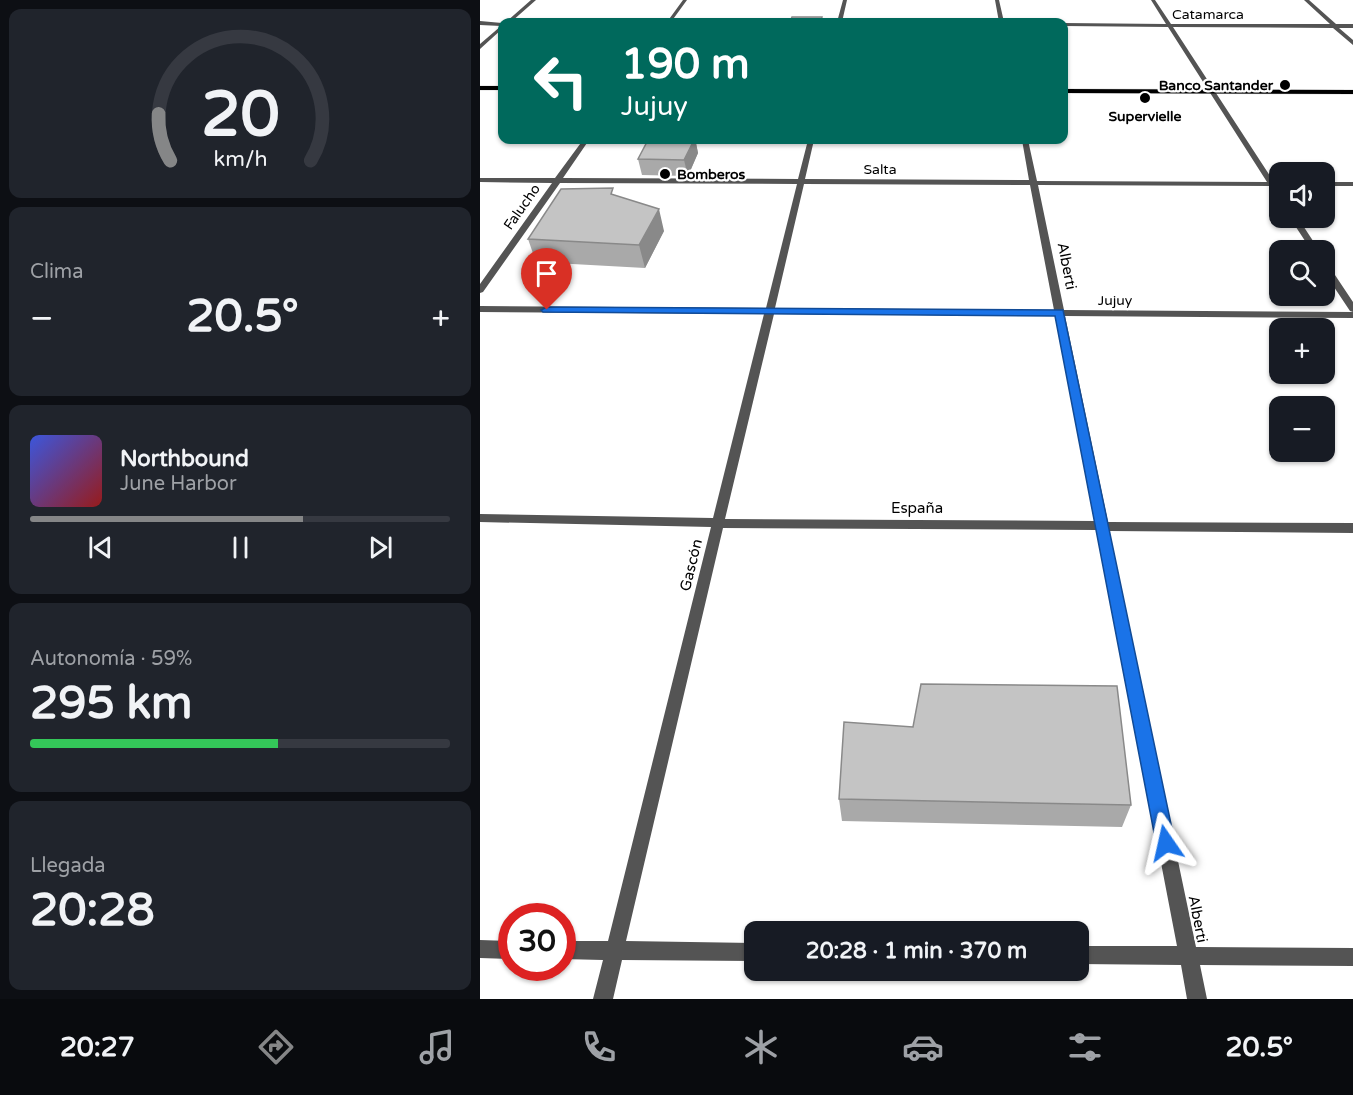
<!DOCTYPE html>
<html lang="es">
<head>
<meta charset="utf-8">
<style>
	body { margin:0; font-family:"Varela Round",sans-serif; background:#20242c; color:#f1f3f6; height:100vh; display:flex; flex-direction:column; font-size:22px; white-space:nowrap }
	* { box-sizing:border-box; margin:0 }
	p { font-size:20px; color:#9ea1a6 }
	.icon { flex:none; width:33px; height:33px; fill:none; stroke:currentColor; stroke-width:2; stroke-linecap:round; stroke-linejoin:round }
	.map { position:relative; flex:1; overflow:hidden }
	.sheet { display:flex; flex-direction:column; gap:9px; padding:9px; background:#0d0f14; width:480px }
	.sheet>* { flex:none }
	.hud { position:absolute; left:18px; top:18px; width:570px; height:126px; border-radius:12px; box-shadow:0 2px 4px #0004; background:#00695c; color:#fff; overflow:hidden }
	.fabs { position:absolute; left:789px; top:162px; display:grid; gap:12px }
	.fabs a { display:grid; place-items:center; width:66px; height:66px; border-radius:12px; background:#171b24; box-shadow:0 2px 4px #0004; font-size:30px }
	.speed { position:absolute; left:18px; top:903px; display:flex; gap:12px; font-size:30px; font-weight:700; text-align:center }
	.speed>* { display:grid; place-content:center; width:78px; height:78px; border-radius:50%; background:#171b24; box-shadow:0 2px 4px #0004; line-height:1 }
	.speed .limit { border:9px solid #d22; background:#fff; color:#111 }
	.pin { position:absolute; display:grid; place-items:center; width:51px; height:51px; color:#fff; margin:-62px -26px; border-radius:50% 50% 50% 0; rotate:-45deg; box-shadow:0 0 6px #0007 }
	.pin .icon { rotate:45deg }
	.me { position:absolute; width:66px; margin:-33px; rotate:349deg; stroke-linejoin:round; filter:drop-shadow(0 0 4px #0008) }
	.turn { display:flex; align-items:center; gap:21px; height:126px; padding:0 24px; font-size:27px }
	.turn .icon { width:78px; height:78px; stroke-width:2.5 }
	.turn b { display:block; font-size:42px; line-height:51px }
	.big { font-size:45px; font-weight:700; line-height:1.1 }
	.sheet .tile { flex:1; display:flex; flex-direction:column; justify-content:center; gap:9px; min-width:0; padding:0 21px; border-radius:12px; background:#20242c }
	.sheet .dial { align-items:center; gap:0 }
	.dial svg { height:156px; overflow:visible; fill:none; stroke:#363941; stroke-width:7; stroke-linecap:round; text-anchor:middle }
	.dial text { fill:#f1f3f6; stroke:none }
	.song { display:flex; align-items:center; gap:18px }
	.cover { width:72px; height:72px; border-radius:9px; background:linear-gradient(135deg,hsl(230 70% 55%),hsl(0 70% 35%)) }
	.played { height:6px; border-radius:3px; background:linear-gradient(90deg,#858687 65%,#363941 65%) }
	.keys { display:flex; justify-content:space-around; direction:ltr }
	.heat { display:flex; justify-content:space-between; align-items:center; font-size:33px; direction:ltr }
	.charge { height:9px; border-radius:4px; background:linear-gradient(90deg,#34c759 59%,#363941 0) }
	.trip { position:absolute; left:264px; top:921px; width:345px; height:60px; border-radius:12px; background:#171b24; box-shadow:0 2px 4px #0004; font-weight:700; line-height:60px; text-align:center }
	.tabs { display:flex; height:96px; justify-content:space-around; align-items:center; background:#090b0e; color:#9ea1a6 }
	.tabs .icon { width:42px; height:42px }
	.tabs .selected { color:#858687 }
	.tabs b { font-size:27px; color:#f1f3f6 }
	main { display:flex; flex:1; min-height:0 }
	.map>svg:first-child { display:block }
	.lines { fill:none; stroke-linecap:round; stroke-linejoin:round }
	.primary-casing { stroke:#dbdbdb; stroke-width:1 }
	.street { fill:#545454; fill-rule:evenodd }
	.primary { fill:#000; fill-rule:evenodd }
	.wall { fill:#a9a9a9 }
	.shaded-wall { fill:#898989 }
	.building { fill:#c4c4c4; stroke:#898989; stroke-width:1.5 }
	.route { fill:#1a73e8; stroke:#114b97; stroke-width:1.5 }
	.poi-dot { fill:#000; stroke:#fff; stroke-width:2 }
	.labels { text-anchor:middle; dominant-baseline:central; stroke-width:4.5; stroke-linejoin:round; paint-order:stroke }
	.far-street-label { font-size:14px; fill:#000; stroke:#fff }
	.far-poi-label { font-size:14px; font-weight:bold; fill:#000; stroke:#fff; text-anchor:end }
	.street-label { font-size:15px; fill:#000; stroke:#fff }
</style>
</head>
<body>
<main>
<section class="sheet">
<div class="tile dial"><svg viewBox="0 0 100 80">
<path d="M14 69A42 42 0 1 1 86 69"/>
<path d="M14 69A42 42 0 0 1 8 45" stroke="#858687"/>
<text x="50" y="56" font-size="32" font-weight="700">20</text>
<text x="50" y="72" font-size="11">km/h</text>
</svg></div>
<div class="tile"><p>Clima</p>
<div class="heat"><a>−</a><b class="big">20.5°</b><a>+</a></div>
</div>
<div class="tile">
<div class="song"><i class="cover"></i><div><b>Northbound</b><p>June Harbor</p></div></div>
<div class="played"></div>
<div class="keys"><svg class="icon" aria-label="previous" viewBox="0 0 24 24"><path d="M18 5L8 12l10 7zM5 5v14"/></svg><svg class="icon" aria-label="pause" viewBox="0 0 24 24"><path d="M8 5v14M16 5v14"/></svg><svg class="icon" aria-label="next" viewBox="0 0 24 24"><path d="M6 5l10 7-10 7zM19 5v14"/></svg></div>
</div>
<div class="tile"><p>Autonomía · 59%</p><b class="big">295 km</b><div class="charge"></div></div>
<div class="tile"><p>Llegada</p><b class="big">20:28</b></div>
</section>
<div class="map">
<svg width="873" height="999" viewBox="0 0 873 999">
	<rect width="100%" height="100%" fill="#fff"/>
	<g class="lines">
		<defs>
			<path id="primary" d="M 0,86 L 22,86 L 22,90 L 0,90 Z
				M 584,89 L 873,90 L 873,94 L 584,93 Z"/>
		</defs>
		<use href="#primary" class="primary-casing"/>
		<path class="street" d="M 51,0 L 56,0 L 31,22 L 26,22 Z
			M 203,0 L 207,0 L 191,22 L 187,22 Z
			M 363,0 L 367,0 L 362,22 L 357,22 Z
			M 515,0 L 519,0 L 524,22 L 519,22 Z
			M 671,0 L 675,0 L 691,24 L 850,24 L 824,0 L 829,0 L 856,24 L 873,24 L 873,28 L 859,28 L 873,40 L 873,45 L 853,28 L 693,27 L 794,182 L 800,182 L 800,186 L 797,186 L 800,198 L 790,186 L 558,185 L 584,310 L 873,312 L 873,318 L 585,316 L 628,522 L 873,523 L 873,533 L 629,531 L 716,947 L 873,948 L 873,966 L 720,965 L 727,999 L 707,999 L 701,965 L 598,964 L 598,946 L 697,946 L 617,530 L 243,528 L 146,941 L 274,943 L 274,961 L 142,960 L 133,999 L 113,999 L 123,960 L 82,959 L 82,941 L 128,941 L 231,527 L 0,522 L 0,514 L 233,518 L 284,314 L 0,312 L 0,306 L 286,308 L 317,184 L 80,183 L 3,292 L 0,293 L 0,284 L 72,183 L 0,182 L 0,178 L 75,178 L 103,140 L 109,140 L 83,178 L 318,179 L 328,140 L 334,140 L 325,179 L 549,180 L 542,140 L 548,140 L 557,181 L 787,182 L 688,27 L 584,26 L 584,23 L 686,24 ZM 324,184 L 550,185 L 574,310 L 295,308 ZM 294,314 L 575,316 L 615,521 L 245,519 Z
			M 0,21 L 22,23 L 22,29 L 0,49 L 0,44 L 21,26 L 0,25 Z
			M 844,182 L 873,182 L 873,186 L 844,186 Z
			M 810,218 L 818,218 L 839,250 L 831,250 Z
			M 844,263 L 847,263 L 873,302 L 873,312 L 870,311 L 844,272 Z
			M 0,940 L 32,941 L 32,959 L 0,958 Z"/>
		<use href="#primary" class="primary"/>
	</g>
	<path class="wall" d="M 216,143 L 218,153 L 208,176 L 162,175 L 158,159 Z
		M 134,195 L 184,231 L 165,268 L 56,262 L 48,239 Z
		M 359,799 L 651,805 L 642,827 L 362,821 Z"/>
	<path class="shaded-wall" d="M 209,140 L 218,140 L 216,143 L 218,153 L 208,176 L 204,160 Z
		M 179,209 L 184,231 L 165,268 L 159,245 Z"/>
	<path class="building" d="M 312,17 L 342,17 L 341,22 L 310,22 Z
		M 168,140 L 214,140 L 204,160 L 158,159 Z
		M 133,188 L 131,194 L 179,209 L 159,245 L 48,239 L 81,189 Z
		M 441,684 L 637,686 L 651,805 L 359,799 L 364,722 L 433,727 Z"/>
	<path class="route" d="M 67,307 L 583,310 L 695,843 L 693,849 L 686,852 L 679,849 L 676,843 L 575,316 L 63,312 L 61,310 Z"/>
	<g class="poi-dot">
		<circle cx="805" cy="85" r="6"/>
		<circle cx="665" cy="98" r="6"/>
		<circle cx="185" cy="174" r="6"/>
	</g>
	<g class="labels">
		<g class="far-street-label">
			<text x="728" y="14">Catamarca</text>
			<text x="400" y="169">Salta</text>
			<text transform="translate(42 207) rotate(-55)">Falucho</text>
			<text x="635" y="300">Jujuy</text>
		</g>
		<g class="far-poi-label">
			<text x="793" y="85">Banco Santander</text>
			<text x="665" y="116" text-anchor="middle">Supervielle</text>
			<text x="197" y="174" text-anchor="start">Bomberos</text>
		</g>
		<g class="street-label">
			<text transform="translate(587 266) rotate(79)">Alberti</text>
			<text x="437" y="508">España</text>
			<text transform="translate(211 565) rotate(-76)">Gascón</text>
			<text transform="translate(718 919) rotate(79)">Alberti</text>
		</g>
	</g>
</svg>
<div class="fabs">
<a><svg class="icon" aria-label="sound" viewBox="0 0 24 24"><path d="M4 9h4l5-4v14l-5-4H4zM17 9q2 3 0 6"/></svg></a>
<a><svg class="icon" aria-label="search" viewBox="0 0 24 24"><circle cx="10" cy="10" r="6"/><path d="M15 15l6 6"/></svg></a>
<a>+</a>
<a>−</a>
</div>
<div class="speed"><div class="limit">30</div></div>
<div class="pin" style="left:67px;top:310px;background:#d93025"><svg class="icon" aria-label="arrive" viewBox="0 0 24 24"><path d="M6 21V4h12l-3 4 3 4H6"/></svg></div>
<svg class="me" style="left:686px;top:843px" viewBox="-20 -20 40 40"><path d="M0-17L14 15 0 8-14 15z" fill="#1a73e8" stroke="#fff" stroke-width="4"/></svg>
<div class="trip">20:28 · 1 min · 370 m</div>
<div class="hud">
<div class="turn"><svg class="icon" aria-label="left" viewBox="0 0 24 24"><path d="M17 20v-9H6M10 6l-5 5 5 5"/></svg><div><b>190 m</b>Jujuy</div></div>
</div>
</div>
</main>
<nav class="tabs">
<b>20:27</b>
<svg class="icon selected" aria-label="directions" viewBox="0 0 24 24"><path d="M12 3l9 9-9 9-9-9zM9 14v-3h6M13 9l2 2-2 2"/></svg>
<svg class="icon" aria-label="music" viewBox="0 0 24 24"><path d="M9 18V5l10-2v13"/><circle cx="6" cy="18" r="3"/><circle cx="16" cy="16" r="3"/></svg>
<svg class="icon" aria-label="phone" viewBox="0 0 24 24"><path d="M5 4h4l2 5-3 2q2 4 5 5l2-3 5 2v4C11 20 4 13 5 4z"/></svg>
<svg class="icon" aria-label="climate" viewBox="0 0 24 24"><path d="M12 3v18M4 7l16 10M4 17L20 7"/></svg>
<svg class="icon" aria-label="car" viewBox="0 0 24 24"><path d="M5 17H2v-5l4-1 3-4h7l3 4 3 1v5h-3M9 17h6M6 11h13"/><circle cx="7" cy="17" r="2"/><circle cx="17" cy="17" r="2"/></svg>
<svg class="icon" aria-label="filters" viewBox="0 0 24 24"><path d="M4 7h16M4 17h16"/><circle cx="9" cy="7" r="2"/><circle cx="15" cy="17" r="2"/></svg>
<b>20.5°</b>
</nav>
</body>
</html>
